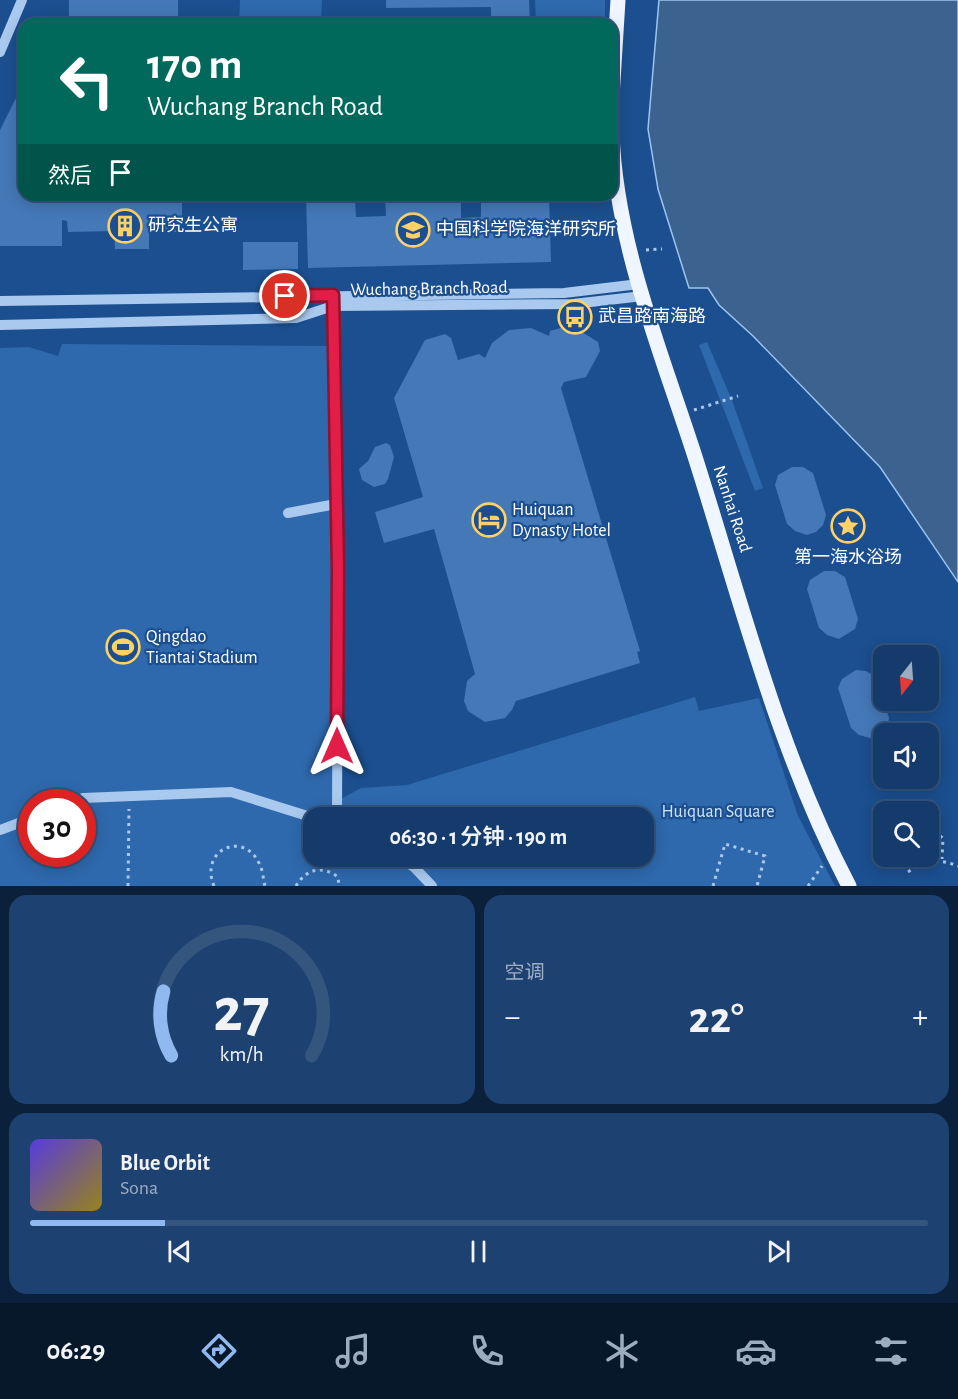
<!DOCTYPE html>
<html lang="zh">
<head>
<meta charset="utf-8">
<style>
	body { margin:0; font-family:"Alegreya Sans","Noto Sans SC",sans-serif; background:#1d4271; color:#f1f3f6; height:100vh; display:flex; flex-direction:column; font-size:22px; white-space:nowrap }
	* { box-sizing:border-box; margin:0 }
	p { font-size:20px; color:#9dadc1 }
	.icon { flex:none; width:33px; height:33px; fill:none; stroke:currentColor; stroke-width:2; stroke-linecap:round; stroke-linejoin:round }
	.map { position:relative; height:886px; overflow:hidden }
	.panel { display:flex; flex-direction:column; gap:9px; padding:9px; background:#0b203b; flex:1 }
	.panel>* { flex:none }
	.top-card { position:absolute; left:18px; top:18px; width:600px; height:183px; border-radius:18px; box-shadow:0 3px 15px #0003,0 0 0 2px #33557e; background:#00695c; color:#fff; overflow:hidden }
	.needle { width:39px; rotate:197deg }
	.tools { position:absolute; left:873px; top:645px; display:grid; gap:12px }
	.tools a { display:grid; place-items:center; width:66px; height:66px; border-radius:12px; background:#143b6b; box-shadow:0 3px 15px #0003,0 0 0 2px #33557e; font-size:30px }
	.speed { position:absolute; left:18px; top:789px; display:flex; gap:12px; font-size:30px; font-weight:700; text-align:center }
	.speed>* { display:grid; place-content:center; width:78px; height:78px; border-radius:50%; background:#143b6b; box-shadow:0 3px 15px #0003,0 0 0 2px #33557e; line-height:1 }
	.speed .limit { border:9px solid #d22; background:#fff; color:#111 }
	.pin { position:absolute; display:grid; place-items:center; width:51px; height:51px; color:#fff; margin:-26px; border:3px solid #fff; border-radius:50%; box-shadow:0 2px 6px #0007 }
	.me { position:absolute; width:66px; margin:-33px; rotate:0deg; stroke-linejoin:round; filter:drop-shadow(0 0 4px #0008) }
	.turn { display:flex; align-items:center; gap:21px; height:126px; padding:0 30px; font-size:27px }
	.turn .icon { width:78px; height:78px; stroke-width:2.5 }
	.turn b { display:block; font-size:42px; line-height:51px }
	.then { display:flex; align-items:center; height:57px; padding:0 30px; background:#0003; gap:12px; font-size:22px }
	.big { font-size:45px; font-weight:600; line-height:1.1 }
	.panel .tile { flex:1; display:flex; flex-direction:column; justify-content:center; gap:9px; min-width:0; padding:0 21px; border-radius:18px; background:#1d4271 }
	.panel .dial { align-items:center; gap:0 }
	.dial svg { height:156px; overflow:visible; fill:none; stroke:#33557e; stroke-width:7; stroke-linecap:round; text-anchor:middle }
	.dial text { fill:#f1f3f6; stroke:none }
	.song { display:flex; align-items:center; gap:18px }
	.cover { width:72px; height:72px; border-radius:9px; background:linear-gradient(135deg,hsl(250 70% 55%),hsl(50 70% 35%)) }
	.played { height:6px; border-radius:3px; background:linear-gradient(90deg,#90b9f0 15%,#33557e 15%) }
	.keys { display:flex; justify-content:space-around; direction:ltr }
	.heat { display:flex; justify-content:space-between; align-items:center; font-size:33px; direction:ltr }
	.panel .tiles { flex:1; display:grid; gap:9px; grid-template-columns:1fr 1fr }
	.tile:last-child { grid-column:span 2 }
	.trip { position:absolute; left:303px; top:807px; width:351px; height:60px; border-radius:18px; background:#143b6b; box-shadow:0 3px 15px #0003,0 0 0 2px #33557e; font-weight:600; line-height:60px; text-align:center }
	.tab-bar { display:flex; height:96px; justify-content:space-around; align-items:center; background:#08182b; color:#9dadc1 }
	.tab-bar .icon { width:42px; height:42px }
	.tab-bar .on { color:#90b9f0 }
	.tab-bar b { font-size:27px; color:#f1f3f6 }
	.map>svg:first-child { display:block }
	.green { fill:#2e69ad; fill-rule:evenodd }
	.water { fill:#3c6290; stroke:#9cc4f0; stroke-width:1.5 }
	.building { fill:#4478b7 }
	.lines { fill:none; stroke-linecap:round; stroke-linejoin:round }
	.path { stroke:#a9c9ee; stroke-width:3; stroke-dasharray:3 4.5; stroke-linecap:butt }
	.minor { stroke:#a9c9ee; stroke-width:10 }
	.major { stroke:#f0f6ff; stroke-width:15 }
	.route-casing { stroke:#92132f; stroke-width:15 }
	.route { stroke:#e11d48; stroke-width:10 }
	.labels { text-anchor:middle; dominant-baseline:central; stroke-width:4.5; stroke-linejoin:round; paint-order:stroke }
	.poi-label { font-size:18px; fill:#fff; stroke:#1b4f8f; text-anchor:start }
	.street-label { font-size:18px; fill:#fff; stroke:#1b4f8f }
	.park-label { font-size:18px; fill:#cfe3fa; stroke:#1b4f8f }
</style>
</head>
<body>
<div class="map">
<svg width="958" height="886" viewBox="0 0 958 886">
	<rect width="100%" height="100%" fill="#1b4f8f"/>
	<path class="green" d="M 240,0 L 322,0 L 321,24 L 239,24 Z
		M 535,0 L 605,0 L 605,24 L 536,24 Z
		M 707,342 L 732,400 L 763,488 L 755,491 L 699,345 Z
		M 62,344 L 333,346 L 337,801 L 361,788 L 407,785 L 695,697 L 699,711 L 759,698 L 798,816 L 835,886 L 0,886 L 0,348 L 29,347 L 58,356 ZM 32,802 L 82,802 L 82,854 L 32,854 ZM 314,818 L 644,818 L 644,856 L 314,856 Z"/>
	<path class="water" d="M 659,0 L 958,0 L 958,582 L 880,467 L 753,336 L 719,305 L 708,288 L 689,288 L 658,189 L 648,129 Z"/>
	<path class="building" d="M 69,0 L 178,0 L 178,24 L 69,24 Z
		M 386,0 L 529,0 L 530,24 L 491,24 L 491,7 L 386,8 Z
		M 19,92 L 24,92 L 24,195 L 182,195 L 182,232 L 149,232 L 149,249 L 115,249 L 114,231 L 68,232 L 67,221 L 62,220 L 62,246 L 0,246 L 0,130 Z
		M 306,195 L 374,195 L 374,198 L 355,199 L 356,217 L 386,216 L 385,195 L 461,195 L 461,218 L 481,217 L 481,195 L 549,195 L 551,262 L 308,268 Z
		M 243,242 L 298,242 L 298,269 L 243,270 Z
		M 571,325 L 598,342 L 600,351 L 586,377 L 564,382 L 561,388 L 640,651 L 637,652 L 640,663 L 516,701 L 512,710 L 505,718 L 485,722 L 468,711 L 464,701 L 467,681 L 475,674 L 434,529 L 384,543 L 375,512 L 423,497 L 394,398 L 425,340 L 445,334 L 451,338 L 458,360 L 479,354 L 485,358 L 492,343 L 509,330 L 531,328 L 549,336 L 550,331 Z
		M 386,443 L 390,445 L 394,457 L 388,479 L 385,484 L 374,487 L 362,480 L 359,469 L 368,461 L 375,447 Z
		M 792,467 L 803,467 L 813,473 L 826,515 L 823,525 L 816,532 L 807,535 L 795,531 L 787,524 L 775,485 L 778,475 Z
		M 824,571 L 835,571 L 845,577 L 858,619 L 855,629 L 839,639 L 827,635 L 819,628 L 807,589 L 810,580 Z
		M 856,670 L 866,671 L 876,677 L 889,718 L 887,729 L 880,735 L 870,738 L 859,735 L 851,728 L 838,688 L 842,679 Z"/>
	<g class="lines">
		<path class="path" d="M 646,250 L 662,249
			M 694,410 L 738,396
			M 928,827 L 943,838 L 942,859
			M 908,872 C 926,860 938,858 958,866
			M 128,886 L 129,809
			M 214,886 C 199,850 243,830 259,863 C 263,870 263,879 265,886
			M 296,886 C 306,869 322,865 338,877 L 339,886
			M 713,886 L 725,844 L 765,856 L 757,886
			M 808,886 L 822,866"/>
		<path class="minor" d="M 0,52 L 22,0
			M 0,301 L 564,293 L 639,284
			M 333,301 L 338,569 L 337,818
			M 0,325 L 296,318 L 333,306 L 573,304 L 643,296
			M 288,513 L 336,504
			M 70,802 L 83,798 L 231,792 L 314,818
			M 0,830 L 32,818
			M 395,856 L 414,867 L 432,886"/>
		<path class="major" d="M 612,97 L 618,0
			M 612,133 C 616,246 663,356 697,463 C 742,605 779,753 849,886"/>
	</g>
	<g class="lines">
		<defs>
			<path id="route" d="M 285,296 L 333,295 L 338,569 L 337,746"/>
		</defs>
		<use href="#route" class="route-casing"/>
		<use href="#route" class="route"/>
	</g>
	<defs>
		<symbol id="building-ring" viewBox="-11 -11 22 22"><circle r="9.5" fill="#1b4f8f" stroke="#ffd166" stroke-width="1.5"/><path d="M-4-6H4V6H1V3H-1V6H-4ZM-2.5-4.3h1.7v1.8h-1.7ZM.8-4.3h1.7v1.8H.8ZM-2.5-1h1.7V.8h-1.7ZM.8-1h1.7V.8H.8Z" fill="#ffd166"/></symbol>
		<symbol id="school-ring" viewBox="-11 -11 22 22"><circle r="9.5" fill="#1b4f8f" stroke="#ffd166" stroke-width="1.5"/><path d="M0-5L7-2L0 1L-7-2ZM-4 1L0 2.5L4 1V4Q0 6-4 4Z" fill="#ffd166"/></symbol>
		<symbol id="bus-ring" viewBox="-11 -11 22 22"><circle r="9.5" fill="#1b4f8f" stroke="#ffd166" stroke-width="1.5"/><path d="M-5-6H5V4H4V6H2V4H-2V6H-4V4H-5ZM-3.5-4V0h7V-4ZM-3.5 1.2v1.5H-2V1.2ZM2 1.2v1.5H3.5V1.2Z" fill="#ffd166"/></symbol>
		<symbol id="hotel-ring" viewBox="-11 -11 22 22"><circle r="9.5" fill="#1b4f8f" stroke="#ffd166" stroke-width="1.5"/><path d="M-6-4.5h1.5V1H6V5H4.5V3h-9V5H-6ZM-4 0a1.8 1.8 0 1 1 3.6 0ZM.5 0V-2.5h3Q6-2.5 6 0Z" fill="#ffd166"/></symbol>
		<symbol id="sight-ring" viewBox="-11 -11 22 22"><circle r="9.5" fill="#1b4f8f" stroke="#ffd166" stroke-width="1.5"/><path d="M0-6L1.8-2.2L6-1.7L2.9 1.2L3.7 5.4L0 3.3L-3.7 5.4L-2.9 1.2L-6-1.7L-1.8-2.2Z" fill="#ffd166"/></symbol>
		<symbol id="stadium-ring" viewBox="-11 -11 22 22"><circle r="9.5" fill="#1b4f8f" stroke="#ffd166" stroke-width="1.5"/><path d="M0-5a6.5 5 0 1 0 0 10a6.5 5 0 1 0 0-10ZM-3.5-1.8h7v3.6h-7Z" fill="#ffd166"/></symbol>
	</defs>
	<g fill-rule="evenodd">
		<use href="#building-ring" x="106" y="207" width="38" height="38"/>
		<use href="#school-ring" x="394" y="211" width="38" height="38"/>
		<use href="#bus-ring" x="556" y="298" width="38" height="38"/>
		<use href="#hotel-ring" x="470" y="501" width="38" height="38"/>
		<use href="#sight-ring" x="829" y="507" width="38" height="38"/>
		<use href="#stadium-ring" x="104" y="628" width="38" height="38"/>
	</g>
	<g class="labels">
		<g class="poi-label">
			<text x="148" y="226">研究生公寓</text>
			<text x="436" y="230">中国科学院海洋研究所</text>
			<text x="598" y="317">武昌路南海路</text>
			<text x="512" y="510">Huiquan<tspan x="512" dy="21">Dynasty Hotel</tspan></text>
			<text x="848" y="558" text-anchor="middle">第一海水浴场</text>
			<text x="146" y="637">Qingdao<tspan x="146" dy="21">Tiantai Stadium</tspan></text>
		</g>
		<g class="street-label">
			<text transform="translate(429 289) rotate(-1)">Wuchang Branch Road</text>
			<text transform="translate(732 509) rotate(72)">Nanhai Road</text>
		</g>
		<g class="park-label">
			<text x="718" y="812">Huiquan Square</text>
		</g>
	</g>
</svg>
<div class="tools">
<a><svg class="needle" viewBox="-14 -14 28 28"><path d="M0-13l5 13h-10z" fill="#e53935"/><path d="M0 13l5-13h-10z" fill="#9dadc1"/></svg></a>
<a><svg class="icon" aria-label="sound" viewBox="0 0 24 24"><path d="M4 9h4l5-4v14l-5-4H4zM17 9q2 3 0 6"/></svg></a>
<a><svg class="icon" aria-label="search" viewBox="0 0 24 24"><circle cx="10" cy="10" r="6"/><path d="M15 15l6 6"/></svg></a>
</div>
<div class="speed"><div class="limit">30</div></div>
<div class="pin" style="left:285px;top:296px;background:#d93025"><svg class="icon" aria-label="arrive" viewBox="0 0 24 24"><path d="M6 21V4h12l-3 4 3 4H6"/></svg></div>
<svg class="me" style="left:337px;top:746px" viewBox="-20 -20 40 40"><path d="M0-17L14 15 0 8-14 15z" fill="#e11d48" stroke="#fff" stroke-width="4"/></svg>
<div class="trip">06:30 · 1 分钟 · 190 m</div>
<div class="top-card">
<div class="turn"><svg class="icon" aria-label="left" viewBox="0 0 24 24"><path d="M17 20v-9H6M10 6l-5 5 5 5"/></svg><div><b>170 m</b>Wuchang Branch Road</div></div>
<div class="then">然后<svg class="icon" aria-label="arrive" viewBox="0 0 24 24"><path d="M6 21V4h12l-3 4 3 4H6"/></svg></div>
</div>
</div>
<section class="panel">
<div class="tiles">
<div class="tile dial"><svg viewBox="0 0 100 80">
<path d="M14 69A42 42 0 1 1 86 69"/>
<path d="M14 69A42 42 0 0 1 10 36" stroke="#90b9f0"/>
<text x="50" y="56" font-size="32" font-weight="700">27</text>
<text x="50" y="72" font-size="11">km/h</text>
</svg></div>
<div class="tile"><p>空调</p>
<div class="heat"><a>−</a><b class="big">22°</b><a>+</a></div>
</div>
<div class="tile">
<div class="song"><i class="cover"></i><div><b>Blue Orbit</b><p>Sona</p></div></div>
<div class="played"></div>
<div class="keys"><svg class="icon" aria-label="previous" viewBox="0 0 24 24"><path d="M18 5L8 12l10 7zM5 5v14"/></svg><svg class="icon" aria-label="pause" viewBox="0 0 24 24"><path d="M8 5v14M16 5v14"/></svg><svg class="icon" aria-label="next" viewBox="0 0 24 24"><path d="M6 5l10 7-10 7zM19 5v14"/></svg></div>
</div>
</div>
</section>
<nav class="tab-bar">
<b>06:29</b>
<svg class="icon on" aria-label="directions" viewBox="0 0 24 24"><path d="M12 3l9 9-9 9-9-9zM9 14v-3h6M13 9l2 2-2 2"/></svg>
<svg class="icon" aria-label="music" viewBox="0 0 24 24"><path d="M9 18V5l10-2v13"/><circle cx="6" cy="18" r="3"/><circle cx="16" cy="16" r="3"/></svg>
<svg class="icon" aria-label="phone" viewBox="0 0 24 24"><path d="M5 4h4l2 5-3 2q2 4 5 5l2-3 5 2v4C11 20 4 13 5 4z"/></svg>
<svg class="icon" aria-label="climate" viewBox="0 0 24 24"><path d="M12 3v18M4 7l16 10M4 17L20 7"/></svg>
<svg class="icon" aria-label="car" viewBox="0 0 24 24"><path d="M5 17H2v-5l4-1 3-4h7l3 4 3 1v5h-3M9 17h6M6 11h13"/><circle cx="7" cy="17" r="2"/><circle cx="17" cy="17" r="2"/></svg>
<svg class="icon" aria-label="filters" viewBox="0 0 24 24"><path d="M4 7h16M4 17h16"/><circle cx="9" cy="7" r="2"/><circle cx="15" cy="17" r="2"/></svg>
</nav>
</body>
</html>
